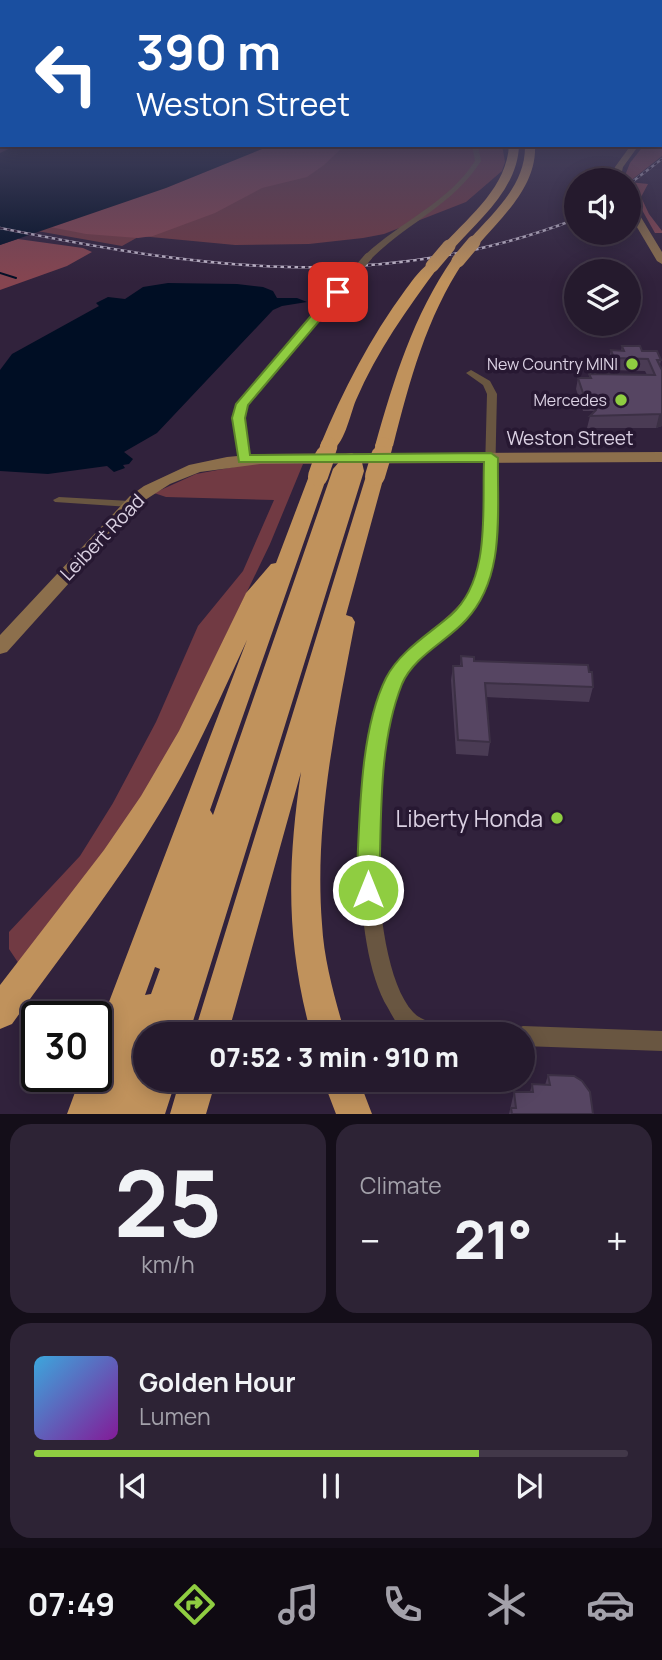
<!DOCTYPE html>
<html lang="en">
<head>
<meta charset="utf-8">
<style>
	body { margin:0; font-family:Manrope,sans-serif; background:#2d2335; color:#f1f3f6; height:100vh; display:flex; flex-direction:column; font-size:26px; white-space:nowrap }
	* { box-sizing:border-box; margin:0 }
	p { font-size:23px; color:#a3a1aa }
	.icon { flex:none; width:38px; height:38px; fill:none; stroke:currentColor; stroke-width:2; stroke-linecap:round; stroke-linejoin:round }
	.map { position:relative; height:1114px; overflow:hidden }
	.panel { display:flex; flex-direction:column; gap:10px; padding:10px; background:#140e19; flex:1 }
	.panel>* { flex:none }
	.guide { position:absolute; left:0px; top:0px; width:663px; height:147px; box-shadow:0 4px 18px #0003,0 0 0 2px #423849; background:#1a4fa0; color:#fff; overflow:hidden }
	.buttons { position:absolute; left:564px; top:168px; display:grid; gap:14px }
	.buttons a { display:grid; place-items:center; width:77px; height:77px; border-radius:50%; background:#251a2d; box-shadow:0 4px 18px #0003,0 0 0 2px #423849; font-size:35px }
	.speed { position:absolute; left:21px; top:1001px; display:flex; gap:14px; font-size:35px; font-weight:700; text-align:center }
	.speed>* { display:grid; place-content:center; width:91px; height:91px; border-radius:50%; background:#251a2d; box-shadow:0 4px 18px #0003,0 0 0 2px #423849; line-height:1 }
	.speed .limit { border:4px solid #111; border-radius:10px; background:#fff; color:#111 }
	.pin { position:absolute; display:grid; place-items:center; width:60px; height:60px; color:#fff; margin:-30px; border-radius:14px; box-shadow:0 4px 10px #0006 }
	.me { position:absolute; width:77px; margin:-38px; rotate:0deg; stroke-linejoin:round; filter:drop-shadow(0 0 5px #0008) }
	.turn { display:flex; align-items:center; gap:24px; height:147px; padding:0 21px; font-size:32px }
	.turn .icon { width:91px; height:91px; stroke-width:2.5 }
	.turn b { display:block; font-size:49px; line-height:60px }
	.big { font-size:52px; font-weight:800; line-height:1.1 }
	.panel .widget { flex:1; display:flex; flex-direction:column; justify-content:center; gap:10px; min-width:0; padding:0 24px; border-radius:21px; background:#2d2335 }
	.panel .dial { align-items:center; gap:0 }
	.dial b { font-size:91px; line-height:1 }
	.song { display:flex; align-items:center; gap:21px }
	.cover { width:84px; height:84px; border-radius:10px; background:linear-gradient(135deg,hsl(200 70% 55%),hsl(290 70% 35%)) }
	.played { height:7px; border-radius:4px; background:linear-gradient(90deg,#8fcd41 75%,#423849 75%) }
	.keys { display:flex; justify-content:space-around; direction:ltr }
	.heat { display:flex; justify-content:space-between; align-items:center; font-size:38px; direction:ltr }
	.panel .tiles { flex:1; display:grid; gap:10px; grid-template-columns:1fr 1fr }
	.widget:last-child { grid-column:span 2 }
	.trip { position:absolute; left:133px; top:1022px; width:402px; height:70px; border-radius:35px; background:#251a2d; box-shadow:0 4px 18px #0003,0 0 0 2px #423849; font-weight:800; line-height:70px; text-align:center }
	.menu { display:flex; height:112px; justify-content:space-around; align-items:center; background:#0f0a12; color:#a3a1aa }
	.menu .icon { width:49px; height:49px }
	.menu .active { color:#8fcd41 }
	.menu b { font-size:32px; color:#f1f3f6 }
	.map>svg:first-child { display:block }
	.green { fill:#713a43 }
	.forest { fill:#864550 }
	.water { fill:#000e24 }
	.lines { fill:none; stroke-linecap:round; stroke-linejoin:round }
	.stream { stroke:#000e24; stroke-width:2 }
	.street { fill:#695641; fill-rule:evenodd }
	.secondary { fill:#8c6f4c; fill-rule:evenodd }
	.highway { fill:#c0925c; fill-rule:evenodd }
	.rail-casing { stroke:#c1b7ca; stroke-width:2.5 }
	.rail { stroke:#271832; stroke-width:2; stroke-dasharray:3.5; stroke-linecap:butt }
	.street-bridge { stroke:#695641; stroke-width:8 }
	.highway-bridge-far2 { stroke:#c0925c; stroke-width:13 }
	.highway-bridge-far1 { stroke:#c0925c; stroke-width:17 }
	.highway-bridge { stroke:#c0925c; stroke-width:20 }
	.wall { fill:#4a3b54 }
	.shaded-wall { fill:#3c3045 }
	.building { fill:#564562; stroke:#3c3045; stroke-width:2 }
	.route { fill:#8fcd41; stroke:#5d852a; stroke-width:2 }
	.poi-dot { fill:#8fcd41; stroke:#271832; stroke-width:2.5 }
	.labels { text-anchor:middle; dominant-baseline:central; stroke-width:7; stroke-linejoin:round; paint-order:stroke }
	.far-poi-label { font-size:16px; fill:#dad0e2; stroke:#271832; text-anchor:end }
	.street-label { font-size:19px; fill:#dad0e2; stroke:#271832 }
	.near-poi-label { font-size:23px; fill:#dad0e2; stroke:#271832; text-anchor:end }
</style>
</head>
<body>
<div class="map">
<svg width="662" height="1114" viewBox="0 0 662 1114">
	<rect width="100%" height="100%" fill="#31223c"/>
	<path class="green" d="M 272,145 L 502,145 L 505,162 L 502,171 L 466,202 L 384,234 L 363,238 L 309,244 L 235,245 L 140,236 L 122,246 L 37,231 Z
		M 250,464 L 303,464 L 270,544 L 177,737 L 145,794 L 21,967 L 9,949 L 9,932 L 80,856 L 113,803 L 156,722 L 198,626 L 243,571 L 274,500 L 166,497 L 154,493 L 196,474 Z"/>
	<path class="forest" d="M 662,135 L 662,156 L 629,182 L 648,184 L 641,197 L 649,214 L 662,231 L 662,233 L 655,233 L 624,178 L 630,163 L 644,145 L 662,145 Z
		M 252,145 L 345,145 L 324,165 L 307,177 L 262,188 L 215,213 L 153,236 L 138,238 L 86,234 L 50,227 Z
		M 18,239 L 83,248 L 92,252 L 67,266 L 0,290 L 0,245 Z"/>
	<path class="water" d="M 17,145 L 272,145 L 166,188 L 0,245 L 0,153 Z
		M 168,283 L 237,284 L 263,287 L 273,291 L 277,298 L 297,298 L 307,302 L 282,306 L 273,310 L 157,433 L 124,452 L 133,459 L 129,464 L 123,465 L 125,468 L 114,472 L 107,466 L 48,474 L 0,471 L 0,370 L 12,354 L 99,306 L 96,303 L 108,297 L 125,299 L 143,287 Z"/>
	<g class="lines">
		<path class="stream" d="M 0,273 L 16,278"/>
		<path class="street" d="M 472,145 L 478,145 L 481,161 C 452,206 408,222 371,259 L 365,259 L 365,255 C 401,221 448,203 475,161 Z
			M 353,269 L 360,271 L 250,400 L 244,418 L 249,460 L 244,463 L 240,462 L 234,418 L 240,399 Z
			M 471,370 L 490,381 L 497,394 C 496,435 495,475 495,516 C 495,533 498,551 492,568 C 485,587 477,604 463,618 C 444,639 418,653 404,678 C 369,737 365,960 413,1012 C 430,1030 458,1019 478,1027 L 481,1034 C 465,1035 449,1034 433,1034 C 427,1034 418,1036 412,1034 C 410,1034 405,1030 403,1029 C 396,1024 392,1015 388,1008 C 346,938 356,754 388,681 C 412,625 478,621 483,546 L 487,394 L 483,385 L 466,373 Z
			M 59,497 L 130,501 L 136,504 L 130,507 L 55,502 L 53,500 Z
			M 523,1026 L 662,1031 L 662,1051 L 523,1046 L 523,1034 L 514,1034 L 516,1029 Z"/>
		<path class="secondary" d="M 631,145 L 639,145 L 623,167 L 620,180 L 612,180 L 615,167 Z
			M 628,201 L 633,204 L 662,252 L 662,264 L 657,261 L 628,212 Z
			M 662,452 L 662,462 L 260,464 L 200,472 L 170,484 L 142,502 L 7,652 L 0,654 L 0,635 L 130,496 L 144,486 L 189,465 L 227,457 L 260,454 Z"/>
		<path class="highway" d="M 509,145 L 519,145 C 518,188 480,219 453,249 L 445,249 L 445,243 C 471,215 507,186 509,145 Z
			M 525,145 L 535,145 C 537,186 503,216 478,245 L 470,245 L 470,239 C 494,212 526,185 525,145 Z
			M 458,257 L 464,261 C 426,318 410,380 393,446 L 384,451 L 378,450 L 375,446 C 394,379 413,316 453,258 Z
			M 432,262 L 439,266 C 407,309 377,351 356,400 C 350,414 344,448 329,451 L 323,450 L 320,446 C 343,390 370,338 406,289 C 413,280 422,266 432,262 Z
			M 352,453 L 361,458 L 364,471 L 189,1034 L 145,1034 L 145,1080 L 176,1080 L 165,1114 L 67,1114 L 81,1076 L 96,1076 L 96,1036 L 247,640 C 220,698 194,758 160,813 C 116,886 62,954 12,1024 L 0,1029 L 0,985 L 104,850 L 141,796 L 179,731 L 246,593 L 271,564 L 276,563 L 309,476 L 311,472 L 325,472 L 327,476 L 210,810 L 213,815 L 333,469 L 346,454 ZM 155,967 L 160,969 L 151,994 L 145,995 Z
			M 375,470 L 384,476 L 346,615 L 352,617 L 355,622 C 336,721 314,823 322,924 C 324,962 335,998 345,1034 L 311,1034 C 286,941 287,867 301,772 L 228,1034 L 194,1034 L 366,476 Z
			M 180,1080 L 216,1080 L 206,1114 L 170,1114 Z
			M 323,1080 L 359,1080 L 372,1114 L 336,1114 Z"/>
		<defs>
			<path id="rail" d="M 632,182 L 662,159
				M 0,228 C 199,268 380,295 576,219"/>
		</defs>
		<use href="#rail" class="rail-casing"/>
		<use href="#rail" class="rail"/>
		<path class="street-bridge" d="M 356,271 L 368,257"/>
		<path class="highway-bridge-far2" d="M 458,261 L 474,242
			M 432,266 L 449,246"/>
		<path class="highway-bridge-far1" d="M 325,458 L 329,446
			M 381,458 L 384,446"/>
		<path class="highway-bridge" d="M 318,476 L 325,456
			M 375,476 L 381,456"/>
	</g>
	<path class="wall" d="M 622,346 L 642,351 L 661,360 L 660,365 L 662,426 L 656,428 L 587,428 L 590,416 L 595,411 L 583,411 L 576,389 L 578,378 L 589,378 L 589,374 L 647,375 L 645,371 L 611,370 L 608,362 L 611,350 L 621,351 Z
		M 461,656 L 474,661 L 593,687 L 589,702 L 486,697 L 490,742 L 488,756 L 456,754 L 451,680 L 453,666 L 460,666 Z
		M 548,1075 L 593,1114 L 509,1114 L 514,1092 L 530,1092 L 532,1084 L 545,1085 Z"/>
	<path class="shaded-wall" d="M 662,414 L 662,426 L 656,428 L 659,415 Z"/>
	<path class="building" d="M 622,346 L 640,346 L 642,351 L 657,351 L 661,360 L 657,360 L 662,370 L 662,414 L 590,416 L 596,410 L 597,399 L 585,399 L 578,378 L 591,378 L 589,374 L 655,375 L 648,359 L 614,358 L 611,350 L 624,351 Z
		M 461,656 L 474,657 L 474,661 L 588,665 L 589,672 L 592,672 L 593,687 L 485,683 L 490,742 L 458,740 L 453,666 L 462,666 Z
		M 548,1075 L 574,1076 L 582,1081 L 590,1092 L 593,1114 L 512,1114 L 511,1108 L 516,1108 L 514,1092 L 533,1092 L 532,1084 L 550,1085 Z"/>
	<linearGradient id="sky" x2="0" y2="1"><stop stop-color="#1b1321"/><stop offset="0.45" stop-color="#484461"/><stop offset="1" stop-color="#484461" stop-opacity="0"/></linearGradient>
	<rect width="662" height="282" fill="url(#sky)"/>
	<path class="route" d="M 338,288 L 343,292 L 342,294 L 248,405 L 245,418 L 250,455 L 491,453 L 498,458 C 497,513 506,577 466,620 C 446,642 414,656 402,684 C 377,747 382,822 379,890 L 376,897 L 368,900 L 360,897 L 356,890 C 360,827 358,734 386,678 C 400,651 429,634 451,615 C 491,579 482,511 484,462 L 239,462 L 232,418 L 236,404 L 334,289 Z"/>
	<g class="poi-dot">
		<circle cx="632" cy="364" r="7"/>
		<circle cx="621" cy="400" r="7"/>
		<circle cx="557" cy="818" r="7"/>
	</g>
	<g class="labels">
		<g class="far-poi-label">
			<text x="618" y="364">New Country MINI</text>
			<text x="607" y="400">Mercedes</text>
		</g>
		<g class="street-label">
			<text x="570" y="438">Weston Street</text>
			<text transform="translate(102 537) rotate(-46)">Leibert Road</text>
		</g>
		<g class="near-poi-label">
			<text x="543" y="818">Liberty Honda</text>
		</g>
	</g>
</svg>
<div class="buttons">
<a><svg class="icon" aria-label="sound" viewBox="0 0 24 24"><path d="M4 9h4l5-4v14l-5-4H4zM17 9q2 3 0 6"/></svg></a>
<a><svg class="icon" aria-label="layers" viewBox="0 0 24 24"><path d="M12 4l9 5-9 5-9-5zM3 14l9 5 9-5"/></svg></a>
</div>
<div class="speed"><div class="limit">30</div></div>
<div class="pin" style="left:338px;top:292px;background:#d93025"><svg class="icon" aria-label="arrive" viewBox="0 0 24 24"><path d="M6 21V4h12l-3 4 3 4H6"/></svg></div>
<svg class="me" style="left:368px;top:890px" viewBox="-20 -20 40 40"><circle r="17" fill="#8fcd41" stroke="#fff" stroke-width="3"/><path d="M0-11L8 9 0 5-8 9z" fill="#fff"/></svg>
<div class="trip">07:52 · 3 min · 910 m</div>
<div class="guide">
<div class="turn"><svg class="icon" aria-label="left" viewBox="0 0 24 24"><path d="M17 20v-9H6M10 6l-5 5 5 5"/></svg><div><b>390 m</b>Weston Street</div></div>
</div>
</div>
<section class="panel">
<div class="tiles">
<div class="widget dial"><b>25</b><p>km/h</p></div>
<div class="widget"><p>Climate</p>
<div class="heat"><a>−</a><b class="big">21°</b><a>+</a></div>
</div>
<div class="widget">
<div class="song"><i class="cover"></i><div><b>Golden Hour</b><p>Lumen</p></div></div>
<div class="played"></div>
<div class="keys"><svg class="icon" aria-label="previous" viewBox="0 0 24 24"><path d="M18 5L8 12l10 7zM5 5v14"/></svg><svg class="icon" aria-label="pause" viewBox="0 0 24 24"><path d="M8 5v14M16 5v14"/></svg><svg class="icon" aria-label="next" viewBox="0 0 24 24"><path d="M6 5l10 7-10 7zM19 5v14"/></svg></div>
</div>
</div>
</section>
<nav class="menu">
<b>07:49</b>
<svg class="icon active" aria-label="directions" viewBox="0 0 24 24"><path d="M12 3l9 9-9 9-9-9zM9 14v-3h6M13 9l2 2-2 2"/></svg>
<svg class="icon" aria-label="music" viewBox="0 0 24 24"><path d="M9 18V5l10-2v13"/><circle cx="6" cy="18" r="3"/><circle cx="16" cy="16" r="3"/></svg>
<svg class="icon" aria-label="phone" viewBox="0 0 24 24"><path d="M5 4h4l2 5-3 2q2 4 5 5l2-3 5 2v4C11 20 4 13 5 4z"/></svg>
<svg class="icon" aria-label="climate" viewBox="0 0 24 24"><path d="M12 3v18M4 7l16 10M4 17L20 7"/></svg>
<svg class="icon" aria-label="car" viewBox="0 0 24 24"><path d="M5 17H2v-5l4-1 3-4h7l3 4 3 1v5h-3M9 17h6M6 11h13"/><circle cx="7" cy="17" r="2"/><circle cx="17" cy="17" r="2"/></svg>
</nav>
</body>
</html>
